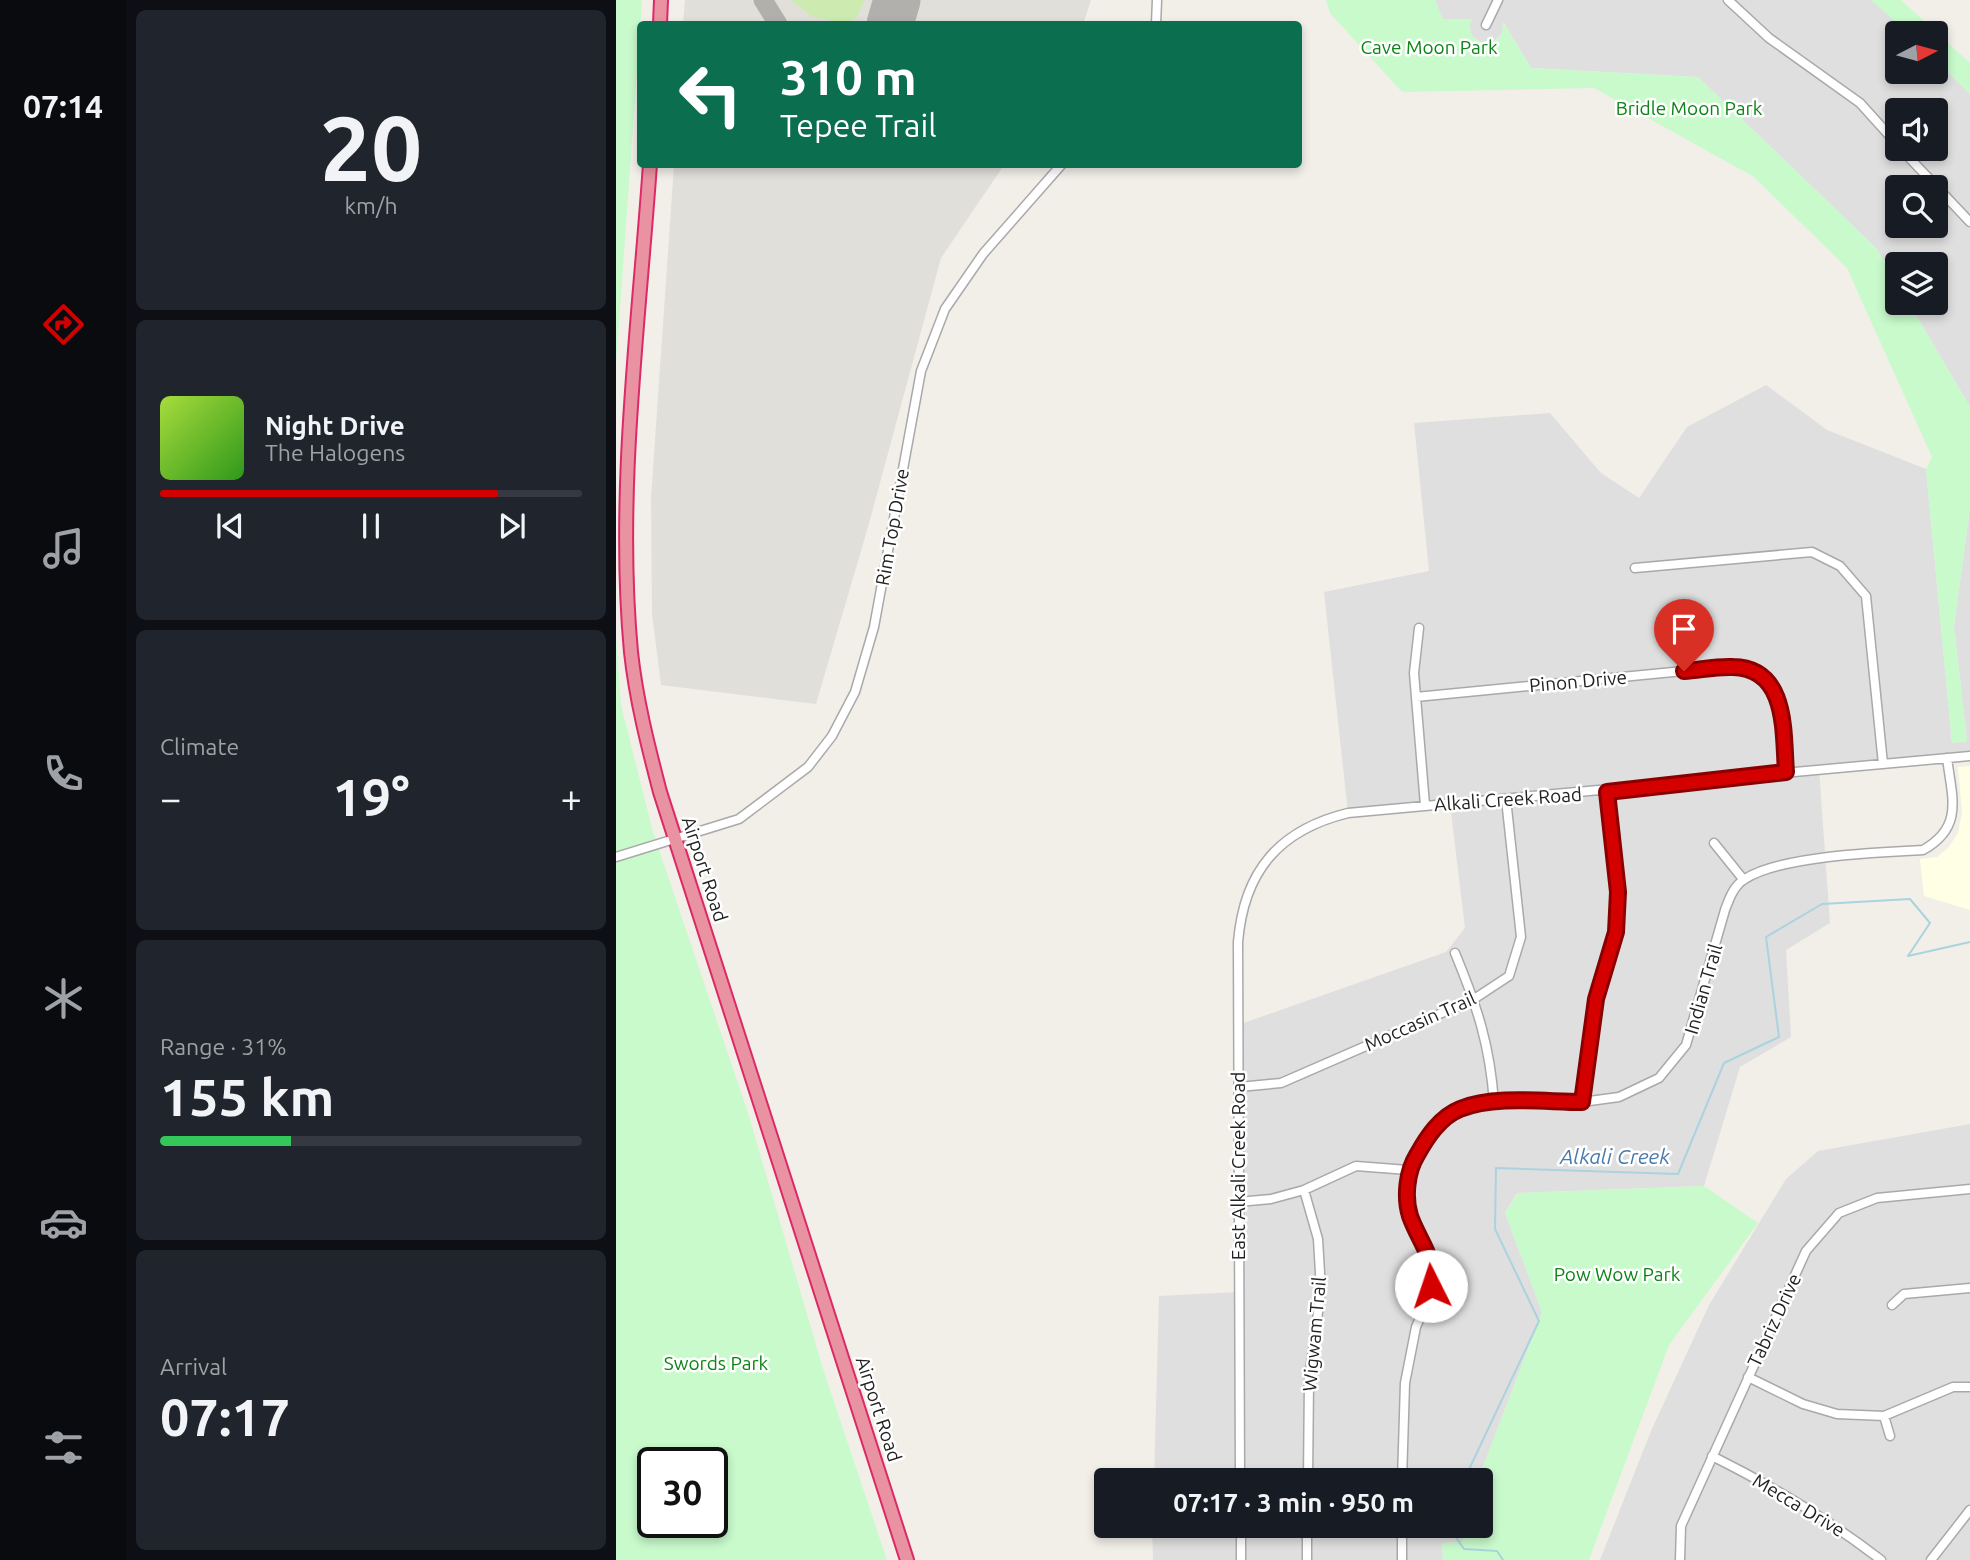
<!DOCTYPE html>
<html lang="en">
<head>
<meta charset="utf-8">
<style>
	body { margin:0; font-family:Ubuntu,sans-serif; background:#20242c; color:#f1f3f6; height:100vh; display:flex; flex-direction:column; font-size:26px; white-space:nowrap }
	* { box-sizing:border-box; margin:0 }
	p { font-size:23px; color:#9ea1a6 }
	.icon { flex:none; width:38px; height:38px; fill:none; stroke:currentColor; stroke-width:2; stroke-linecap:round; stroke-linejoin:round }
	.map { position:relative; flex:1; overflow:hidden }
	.sheet { display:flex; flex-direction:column; gap:10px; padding:10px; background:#0d0f14; width:490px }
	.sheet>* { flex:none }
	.hud { position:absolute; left:21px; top:21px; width:665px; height:147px; border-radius:7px; box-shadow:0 4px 10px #0003; background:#0b6e4f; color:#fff; overflow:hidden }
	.needle { width:46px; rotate:84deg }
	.buttons { position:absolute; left:1269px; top:21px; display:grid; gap:14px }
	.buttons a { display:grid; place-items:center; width:63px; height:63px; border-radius:7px; background:#171b24; box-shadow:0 4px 10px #0003; font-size:35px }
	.speed { position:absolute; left:21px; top:1447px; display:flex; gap:14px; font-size:35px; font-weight:700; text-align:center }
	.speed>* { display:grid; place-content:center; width:91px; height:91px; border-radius:50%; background:#171b24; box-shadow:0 4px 10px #0003; line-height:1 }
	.speed .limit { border:4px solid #111; border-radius:10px; background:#fff; color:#111 }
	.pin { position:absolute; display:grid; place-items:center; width:60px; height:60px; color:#fff; margin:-72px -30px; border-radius:50% 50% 50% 0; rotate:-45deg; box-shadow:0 0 7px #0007 }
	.pin .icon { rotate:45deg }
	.me { position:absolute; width:77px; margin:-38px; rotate:356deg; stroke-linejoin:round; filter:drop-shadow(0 0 5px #0008) }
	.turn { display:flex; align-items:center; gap:24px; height:147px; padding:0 28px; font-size:32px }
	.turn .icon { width:91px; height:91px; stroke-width:2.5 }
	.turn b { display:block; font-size:49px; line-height:60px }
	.big { font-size:52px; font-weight:700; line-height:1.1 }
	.sheet .card { flex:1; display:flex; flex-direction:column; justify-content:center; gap:10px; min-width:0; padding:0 24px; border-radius:10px; background:#20242c }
	.sheet .dial { align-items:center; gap:0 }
	.dial b { font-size:91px; line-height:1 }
	.song { display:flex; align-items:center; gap:21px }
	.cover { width:84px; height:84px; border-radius:10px; background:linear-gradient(135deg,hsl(80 70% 55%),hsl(110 70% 35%)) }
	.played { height:7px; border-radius:4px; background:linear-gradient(90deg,#d40000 80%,#363941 80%) }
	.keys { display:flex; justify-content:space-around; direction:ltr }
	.heat { display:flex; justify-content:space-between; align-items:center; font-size:38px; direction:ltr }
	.charge { height:10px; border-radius:5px; background:linear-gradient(90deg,#34c759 31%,#363941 0) }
	.trip { position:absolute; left:478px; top:1468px; width:399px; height:70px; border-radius:7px; background:#171b24; box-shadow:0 4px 10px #0003; font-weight:700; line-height:70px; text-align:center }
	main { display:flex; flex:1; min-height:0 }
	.tab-bar { display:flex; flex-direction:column; width:126px; justify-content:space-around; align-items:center; background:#090b0e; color:#9ea1a6 }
	.tab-bar .icon { width:49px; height:49px }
	.tab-bar .active { color:#d40000 }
	.tab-bar b { font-size:32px; color:#f1f3f6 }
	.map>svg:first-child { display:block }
	.residential { fill:#e0dfdf; fill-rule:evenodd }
	.education { fill:#ffffe5 }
	.airport { fill:#e1dfda }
	.grass { fill:#cdebb0 }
	.park { fill:#c8facc; fill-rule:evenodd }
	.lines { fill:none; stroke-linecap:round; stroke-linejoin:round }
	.stream { stroke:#aad3df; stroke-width:2 }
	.taxiway { stroke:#b1b0ac; stroke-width:19 }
	.runway { stroke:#b1b0ac; stroke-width:47 }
	.minor-casing { stroke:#a9a9a9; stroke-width:11 }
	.highway-casing { stroke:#dc2a67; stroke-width:16 }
	.minor { stroke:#fff; stroke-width:8 }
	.highway { stroke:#e892a2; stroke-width:12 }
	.route-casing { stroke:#8a0000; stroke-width:18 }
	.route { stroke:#d40000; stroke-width:12 }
	.labels { text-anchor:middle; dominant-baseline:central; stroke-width:5; stroke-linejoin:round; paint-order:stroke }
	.park-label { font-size:19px; fill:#0c8416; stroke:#fff }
	.street-label { font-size:19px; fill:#222; stroke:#fff }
	.water-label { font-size:21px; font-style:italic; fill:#4a7aab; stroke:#fff }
</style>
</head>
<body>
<main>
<nav class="tab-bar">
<b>07:14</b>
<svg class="icon active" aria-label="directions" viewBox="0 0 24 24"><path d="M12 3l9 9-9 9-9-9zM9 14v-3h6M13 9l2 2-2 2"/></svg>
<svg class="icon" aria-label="music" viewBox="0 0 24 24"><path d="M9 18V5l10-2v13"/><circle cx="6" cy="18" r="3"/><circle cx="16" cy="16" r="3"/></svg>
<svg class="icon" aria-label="phone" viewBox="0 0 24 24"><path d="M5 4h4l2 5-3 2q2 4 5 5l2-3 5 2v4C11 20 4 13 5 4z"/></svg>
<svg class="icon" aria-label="climate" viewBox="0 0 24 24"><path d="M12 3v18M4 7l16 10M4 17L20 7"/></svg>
<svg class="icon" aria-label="car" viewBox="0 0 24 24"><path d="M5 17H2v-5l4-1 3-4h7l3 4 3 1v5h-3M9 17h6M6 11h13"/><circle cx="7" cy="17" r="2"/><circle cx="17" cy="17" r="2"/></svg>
<svg class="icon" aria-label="filters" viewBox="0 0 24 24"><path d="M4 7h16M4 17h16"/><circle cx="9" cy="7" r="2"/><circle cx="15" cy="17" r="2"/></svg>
</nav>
<section class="sheet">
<div class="card dial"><b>20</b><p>km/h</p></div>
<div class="card">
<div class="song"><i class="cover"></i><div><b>Night Drive</b><p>The Halogens</p></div></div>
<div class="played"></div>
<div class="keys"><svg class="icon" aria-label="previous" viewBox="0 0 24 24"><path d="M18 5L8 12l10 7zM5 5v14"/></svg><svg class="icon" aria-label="pause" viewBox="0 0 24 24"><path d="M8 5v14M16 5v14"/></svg><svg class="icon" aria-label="next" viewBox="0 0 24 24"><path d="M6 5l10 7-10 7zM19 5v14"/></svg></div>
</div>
<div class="card"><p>Climate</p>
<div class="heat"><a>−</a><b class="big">19°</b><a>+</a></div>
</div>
<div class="card"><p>Range · 31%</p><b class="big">155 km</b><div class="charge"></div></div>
<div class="card"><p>Arrival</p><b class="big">07:17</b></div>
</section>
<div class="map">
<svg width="1354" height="1560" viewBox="0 0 1354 1560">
	<rect width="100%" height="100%" fill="#f2efe9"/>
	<path class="residential" d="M 819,0 L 1255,0 L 1263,5 L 1292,33 L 1281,33 L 1281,72 L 1320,72 L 1320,60 L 1354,94 L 1354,407 L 1293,303 L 1320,303 L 1320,264 L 1281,264 L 1281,283 L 1261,249 L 1082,77 L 915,68 L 888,23 L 886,34 L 876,43 L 866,43 L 856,36 L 853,26 L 826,19 ZM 1281,110 L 1320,110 L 1320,149 L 1281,149 ZM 1281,187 L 1320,187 L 1320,226 L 1281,226 Z
		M 1150,385 L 1211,430 L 1310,469 L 1336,743 L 1351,741 L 1338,626 L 1354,508 L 1354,756 L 1203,769 L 1214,923 L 1170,950 L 1175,1037 L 1124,1067 L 1088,1186 L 901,1193 L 889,1213 L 926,1312 L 862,1480 L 538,1480 L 543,1296 L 621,1292 L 622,1025 L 830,952 L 849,928 L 834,804 L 732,813 L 708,592 L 813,571 L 798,423 L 934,413 L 985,473 L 1023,498 L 1071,427 Z
		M 1354,1124 L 1354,1560 L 984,1560 L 1035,1431 L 1093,1305 L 1170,1179 L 1202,1151 Z
		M 536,1526 L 846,1526 L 847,1542 L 826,1543 L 827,1560 L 537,1560 Z"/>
	<path class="education" d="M 1354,766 L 1354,910 L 1308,896 L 1304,859 L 1321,857 L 1332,848 L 1342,833 L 1346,813 L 1342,767 Z"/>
	<path class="airport" d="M 69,0 L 475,0 L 467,24 L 67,24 Z
		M 58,165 L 388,165 L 325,258 L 252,527 L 200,704 L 45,685 L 36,614 L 35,498 Z"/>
	<path class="grass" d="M 175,0 L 249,0 L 241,17 L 229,24 L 195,16 Z"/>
	<path class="park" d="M 0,0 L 26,0 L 0,365 Z
		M 710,0 L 819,0 L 827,19 L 857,19 L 853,26 L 856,36 L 866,43 L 876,43 L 886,35 L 887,22 L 915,68 L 1082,77 L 1261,249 L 1281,283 L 1281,303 L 1293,303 L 1354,407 L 1354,508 L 1338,626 L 1351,741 L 1336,743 L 1310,469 L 1316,457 L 1231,268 L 1138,177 L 978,88 L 786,92 L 714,13 Z
		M 1255,0 L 1285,0 L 1354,63 L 1354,94 L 1320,60 L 1320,33 L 1292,33 Z
		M 0,637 L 5,705 L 37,832 L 132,1113 L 208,1372 L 271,1560 L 0,1560 ZM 37,1463 L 96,1463 L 96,1522 L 37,1522 Z
		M 1088,1186 L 1142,1223 L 1053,1345 L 973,1560 L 827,1560 L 826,1543 L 847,1542 L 846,1526 L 864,1526 L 862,1480 L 926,1312 L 889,1213 L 902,1193 Z"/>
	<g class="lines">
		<path class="stream" d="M 848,1480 L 923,1321 L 879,1229 L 880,1168 L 1062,1174 L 1108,1063 L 1163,1037 L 1150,937 L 1206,904 L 1294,899 L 1314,923 L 1292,956 L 1354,942
			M 832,1526 L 848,1549 L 881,1551 L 887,1560"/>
		<path class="taxiway" d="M 147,0 L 162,24"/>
		<path class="runway" d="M 274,24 L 281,0"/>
		<defs>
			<path id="minor" d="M 1112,0 L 1153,38 L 1244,103 L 1281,144
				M 540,24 L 541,0
				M 870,25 L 882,0
				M 1285,149 L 1354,222
				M 1019,568 L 1196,552 L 1224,566 L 1250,596 L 1267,764
				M 803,628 L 798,673 L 809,805
				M 800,697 L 1119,666 C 1127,668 1138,669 1145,673 C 1172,693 1167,742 1170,772
				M 1098,843 L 1127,879
				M 0,857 L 123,819 L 192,767 L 216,736 L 239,692 L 258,627 L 305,371 L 329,309 L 367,254 L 446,164
				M 839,953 C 861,1006 874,1045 878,1103
				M 623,1087 L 665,1083 L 858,999 L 893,976 L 905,937 L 890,799
				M 966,1102 L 980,999 L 1000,932 L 1002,892 L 991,792
				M 688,1190 L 702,1239 L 705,1290 L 693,1379 L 692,1480
				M 622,1202 L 655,1199 L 688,1190 L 740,1166 L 792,1170
				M 1276,1305 L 1288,1294 L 1354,1288
				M 1132,1377 L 1187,1404 L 1221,1414 L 1268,1416 L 1337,1387 L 1354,1387
				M 1268,1416 L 1274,1436
				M 1096,1456 C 1156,1486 1212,1519 1265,1560
				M 624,1480 L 622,942 C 628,871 663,830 732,813 L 1354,756
				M 786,1480 L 789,1383 L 800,1327 L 812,1300 L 817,1272 L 813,1254 L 794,1215 L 792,1170 L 815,1131 L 843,1109 L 878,1103 L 966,1102 L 1003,1097 L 1043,1078 L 1070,1045 L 1109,910 C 1113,899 1118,885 1129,879 C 1164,856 1264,852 1307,850 C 1348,827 1336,798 1331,758
				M 625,1526 L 625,1560
				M 786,1526 L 786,1560
				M 691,1560 L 691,1526
				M 1064,1560 L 1065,1526 L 1190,1251 L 1223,1213 L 1261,1198 L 1354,1189
				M 1315,1560 L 1354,1510"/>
			<path id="highway" d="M 44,24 L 45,0
				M 34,164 C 23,324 0,492 15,652 C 20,699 32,746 44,792 L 291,1560"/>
		</defs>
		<use href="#minor" class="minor-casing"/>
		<use href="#highway" class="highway-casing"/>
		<use href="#minor" class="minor"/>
		<use href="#highway" class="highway"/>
	</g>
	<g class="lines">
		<defs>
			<path id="route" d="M 815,1286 C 820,1257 803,1242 794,1216 C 788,1197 791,1171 801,1155 C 811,1137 824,1117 844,1109 C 879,1095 929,1102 966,1102 L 980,999 L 1000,932 L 1002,892 L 991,792 L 1170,772 C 1167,732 1172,668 1117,667 C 1101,666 1084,670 1068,671"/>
		</defs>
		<use href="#route" class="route-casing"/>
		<use href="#route" class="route"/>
	</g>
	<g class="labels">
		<g class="park-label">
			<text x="813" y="47">Cave Moon Park</text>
			<text x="1073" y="108">Bridle Moon Park</text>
			<text x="1001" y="1274">Pow Wow Park</text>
			<text x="100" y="1363">Swords Park</text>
		</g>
		<g class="street-label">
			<text transform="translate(276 527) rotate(-80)">Rim Top Drive</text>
			<text transform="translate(962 681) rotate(-5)">Pinon Drive</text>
			<text transform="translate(892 799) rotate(-4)">Alkali Creek Road</text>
			<text transform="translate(89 869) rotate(72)">Airport Road</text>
			<text transform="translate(1087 989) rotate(-74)">Indian Trail</text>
			<text transform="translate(804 1021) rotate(-24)">Moccasin Trail</text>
			<text transform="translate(622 1166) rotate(-90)">East Alkali Creek Road</text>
			<text transform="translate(1158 1320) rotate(-65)">Tabriz Drive</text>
			<text transform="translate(698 1334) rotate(-85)">Wigwam Trail</text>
			<text transform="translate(263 1409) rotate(72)">Airport Road</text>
			<text transform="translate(1183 1505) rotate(31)">Mecca Drive</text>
		</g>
		<g class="water-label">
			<text x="999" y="1156">Alkali Creek</text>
		</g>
	</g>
</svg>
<div class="buttons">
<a><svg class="needle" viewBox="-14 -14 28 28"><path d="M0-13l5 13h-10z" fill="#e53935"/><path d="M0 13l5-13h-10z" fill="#9ea1a6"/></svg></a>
<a><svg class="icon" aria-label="sound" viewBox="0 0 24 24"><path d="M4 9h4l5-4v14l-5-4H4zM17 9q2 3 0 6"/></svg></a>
<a><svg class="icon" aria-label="search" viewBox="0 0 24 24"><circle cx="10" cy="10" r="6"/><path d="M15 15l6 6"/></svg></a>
<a><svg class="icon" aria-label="layers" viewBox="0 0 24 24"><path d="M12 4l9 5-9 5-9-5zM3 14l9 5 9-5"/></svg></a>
</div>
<div class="speed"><div class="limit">30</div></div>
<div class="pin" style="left:1068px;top:671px;background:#d93025"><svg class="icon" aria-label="arrive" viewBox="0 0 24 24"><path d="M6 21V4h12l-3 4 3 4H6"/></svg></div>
<svg class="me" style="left:815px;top:1286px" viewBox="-20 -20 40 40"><circle r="19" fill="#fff"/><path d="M0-13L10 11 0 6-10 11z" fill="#d40000"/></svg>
<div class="trip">07:17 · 3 min · 950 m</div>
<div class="hud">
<div class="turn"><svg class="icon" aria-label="left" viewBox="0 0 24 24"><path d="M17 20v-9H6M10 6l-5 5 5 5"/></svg><div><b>310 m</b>Tepee Trail</div></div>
</div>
</div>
</main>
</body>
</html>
